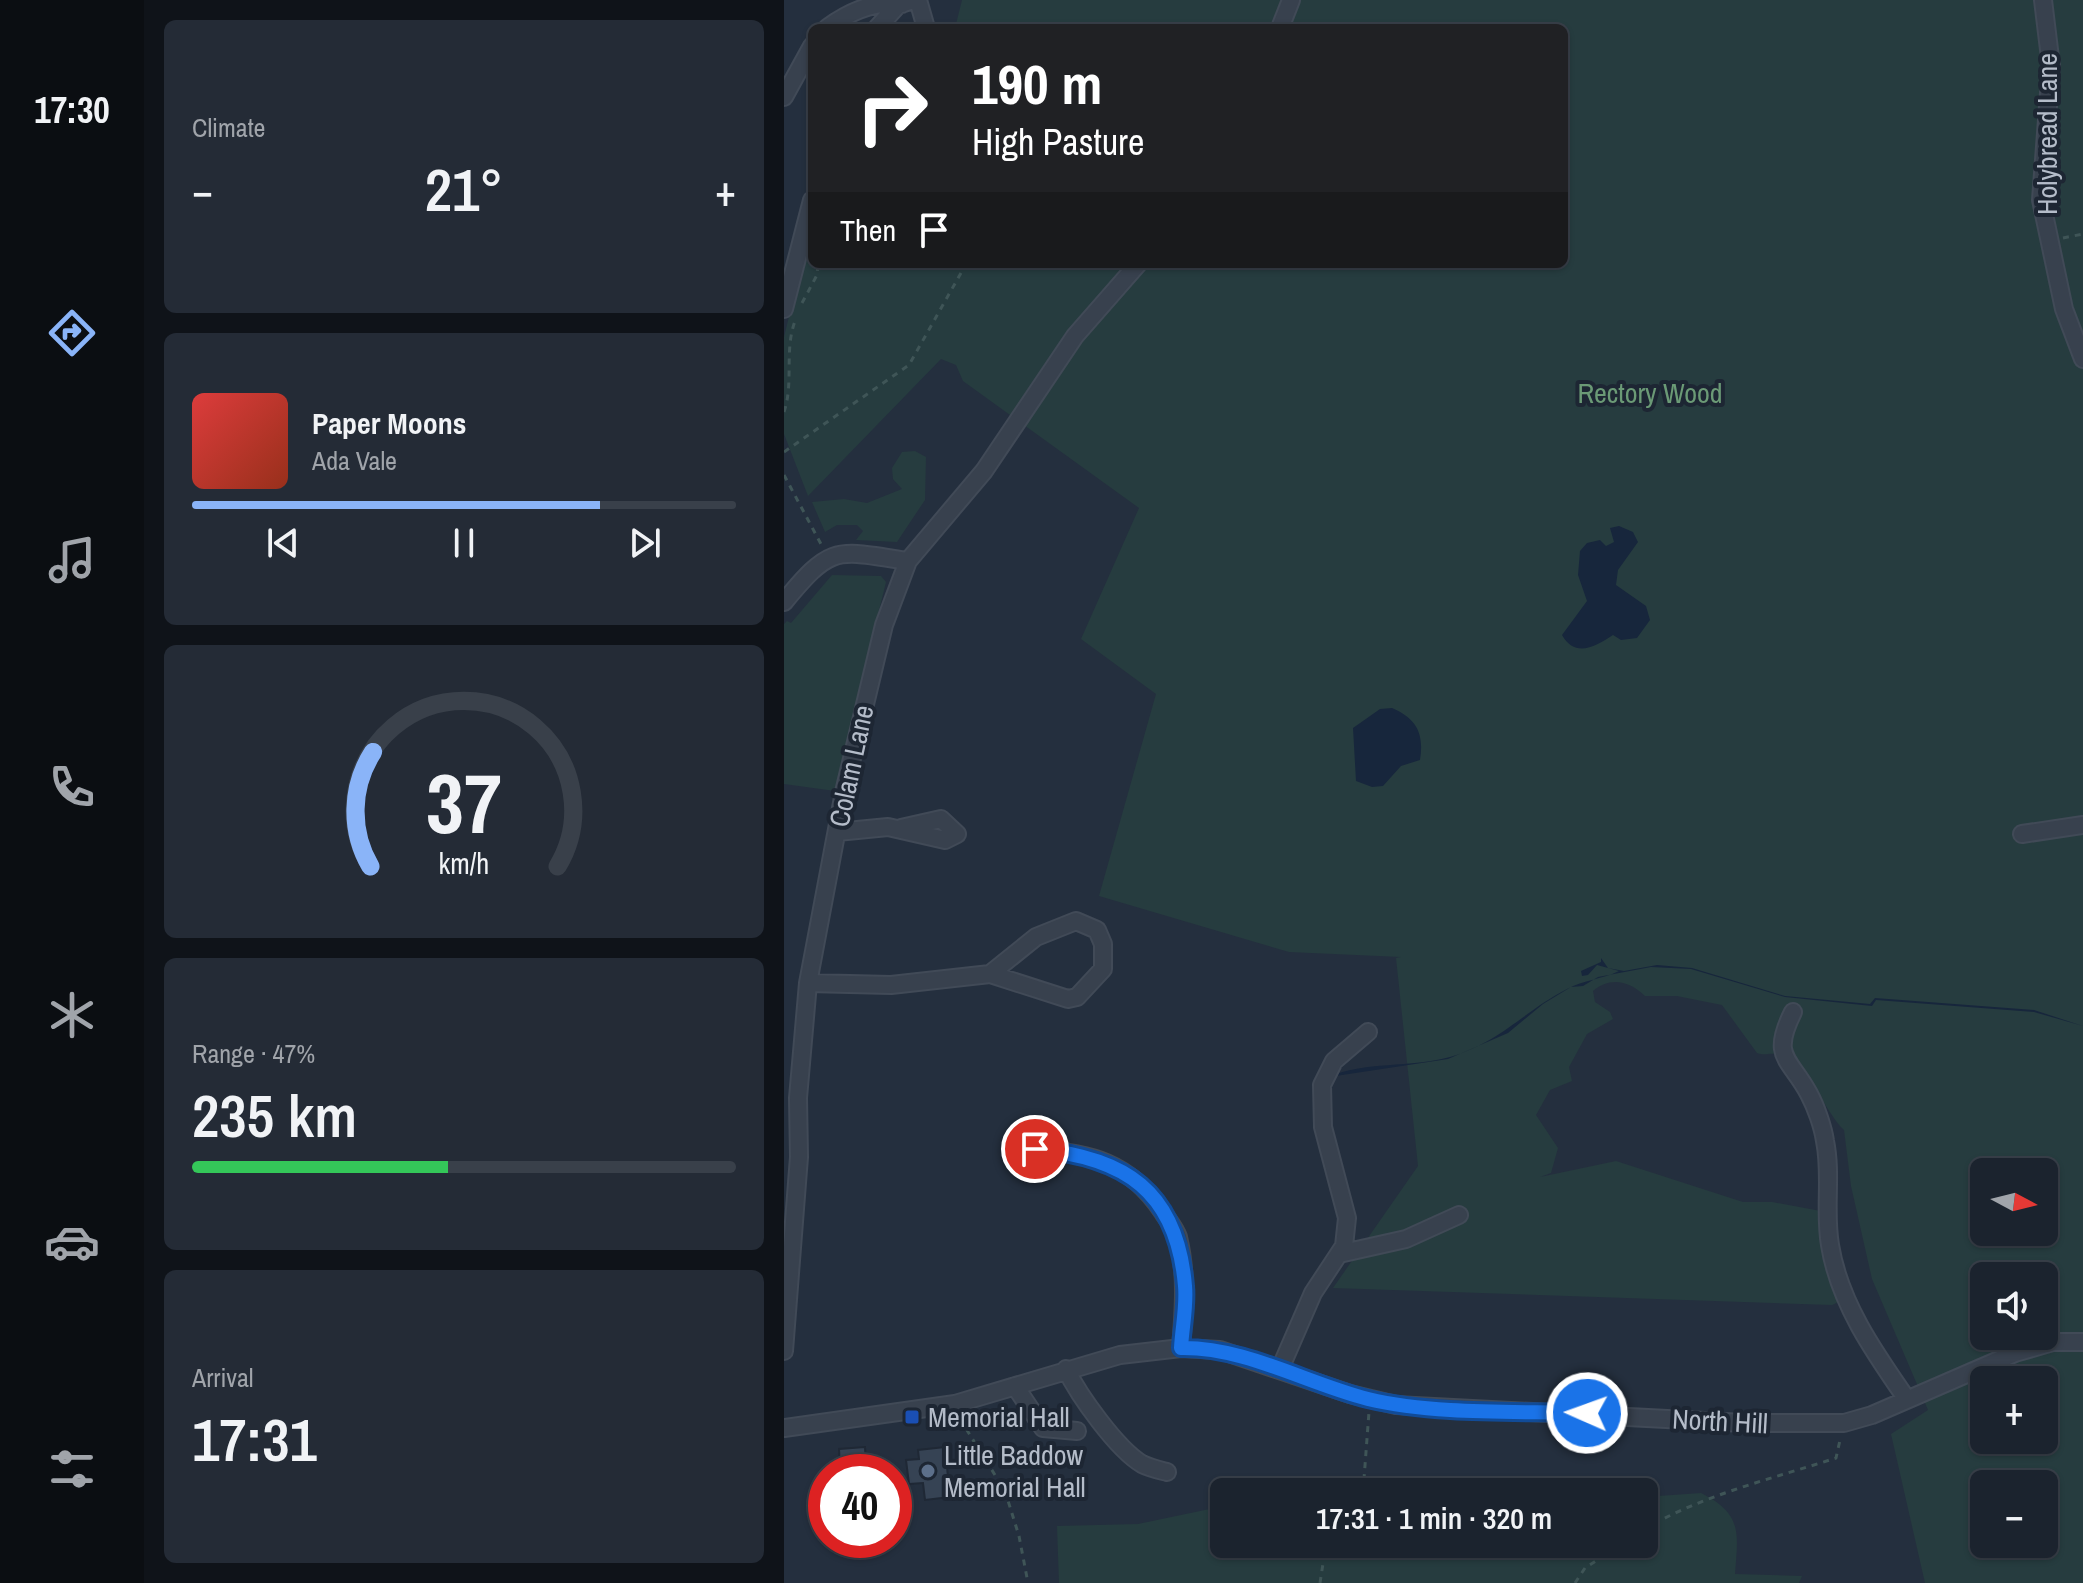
<!DOCTYPE html>
<html lang="en">
<head>
<meta charset="utf-8">
<style>
	body { margin:0; font-family:"Archivo Narrow",sans-serif; background:#242b36; color:#f1f3f6; height:100vh; display:flex; flex-direction:column; font-size:30px; white-space:nowrap }
	* { box-sizing:border-box; margin:0 }
	p { font-size:26px; color:#a0a4aa }
	.icon { flex:none; width:44px; height:44px; fill:none; stroke:currentColor; stroke-width:2; stroke-linecap:round; stroke-linejoin:round }
	.map { position:relative; flex:1; overflow:hidden }
	.drawer { display:flex; flex-direction:column; gap:20px; padding:20px; background:#0f1319; width:640px }
	.drawer>* { flex:none }
	.hud { position:absolute; left:24px; top:24px; width:760px; height:244px; border-radius:12px; box-shadow:0 2px 6px #0004,0 0 0 2px #39404a; background:#202124; color:#fff; overflow:hidden }
	.needle { width:52px; rotate:97deg }
	.tools { position:absolute; left:1186px; top:1158px; display:grid; gap:16px }
	.tools a { display:grid; place-items:center; width:88px; height:88px; border-radius:12px; background:#1b232e; box-shadow:0 2px 6px #0004,0 0 0 2px #39404a; font-size:40px }
	.speed { position:absolute; left:24px; top:1454px; display:flex; gap:16px; font-size:40px; font-weight:700; text-align:center }
	.speed>* { display:grid; place-content:center; width:104px; height:104px; border-radius:50%; background:#1b232e; box-shadow:0 2px 6px #0004,0 0 0 2px #39404a; line-height:1 }
	.speed .limit { border:12px solid #d22; background:#fff; color:#111 }
	.pin { position:absolute; display:grid; place-items:center; width:68px; height:68px; color:#fff; margin:-34px; border:4px solid #fff; border-radius:50%; box-shadow:0 2px 8px #0007 }
	.me { position:absolute; width:88px; margin:-44px; rotate:272deg; stroke-linejoin:round; filter:drop-shadow(0 0 6px #0008) }
	.turn { display:flex; align-items:center; gap:28px; height:168px; padding:0 32px; font-size:36px }
	.turn .icon { width:104px; height:104px; stroke-width:2.5 }
	.turn b { display:block; font-size:56px; line-height:68px }
	.then { display:flex; align-items:center; height:76px; padding:0 32px; background:#0003; gap:16px; font-size:30px }
	.big { font-size:60px; font-weight:600; line-height:1.1 }
	.drawer .card { flex:1; display:flex; flex-direction:column; justify-content:center; gap:12px; min-width:0; padding:0 28px; border-radius:12px; background:#242b36 }
	.drawer .dial { align-items:center; gap:0 }
	.dial svg { height:208px; overflow:visible; fill:none; stroke:#39404a; stroke-width:7; stroke-linecap:round; text-anchor:middle }
	.dial text { fill:#f1f3f6; stroke:none }
	.song { display:flex; align-items:center; gap:24px }
	.cover { width:96px; height:96px; border-radius:12px; background:linear-gradient(135deg,hsl(0 70% 55%),hsl(10 70% 35%)) }
	.played { height:8px; border-radius:4px; background:linear-gradient(90deg,#8ab4f8 75%,#39404a 75%) }
	.keys { display:flex; justify-content:space-around; direction:ltr }
	.heat { display:flex; justify-content:space-between; align-items:center; font-size:44px; direction:ltr }
	.charge { height:12px; border-radius:6px; background:linear-gradient(90deg,#34c759 47%,#39404a 0) }
	.trip { position:absolute; left:426px; top:1478px; width:448px; height:80px; border-radius:12px; background:#1b232e; box-shadow:0 2px 6px #0004,0 0 0 2px #39404a; font-weight:600; line-height:80px; text-align:center }
	main { display:flex; flex:1; min-height:0 }
	.tabs { display:flex; flex-direction:column; width:144px; justify-content:space-around; align-items:center; background:#0b0e12; color:#a0a4aa }
	.tabs .icon { width:56px; height:56px }
	.tabs .selected { color:#8ab4f8 }
	.tabs b { font-size:36px; color:#f1f3f6 }
	.map>svg:first-child { display:block }
	.green { fill:#263c3f; fill-rule:evenodd }
	.water { fill:#17263c }
	.building { fill:#364354; stroke:#1f2835; stroke-width:2 }
	.lines { fill:none; stroke-linecap:round; stroke-linejoin:round }
	.minor-casing { stroke:#414a57; stroke-width:20 }
	.path { stroke:#3f5557; stroke-width:3; stroke-dasharray:6 6; stroke-linecap:butt }
	.minor { stroke:#38414e; stroke-width:16 }
	.route-casing { stroke:#114b97; stroke-width:20 }
	.route { stroke:#1a73e8; stroke-width:14 }
	.transit-dot { fill:#1a4fb4; stroke:#1d2633; stroke-width:3 }
	.service-dot { fill:#5c6f8a; stroke:#1d2633; stroke-width:3 }
	.labels { text-anchor:middle; dominant-baseline:central; stroke-width:8; stroke-linejoin:round; paint-order:stroke }
	.street-label { font-size:28px; fill:#b4bcc9; stroke:#1d2633 }
	.park-label { font-size:28px; fill:#6b9a76; stroke:#1d2633 }
	.poi-label { font-size:28px; fill:#b4bcc9; stroke:#1d2633; text-anchor:start }
</style>
</head>
<body>
<main>
<nav class="tabs">
<b>17:30</b>
<svg class="icon selected" aria-label="directions" viewBox="0 0 24 24"><path d="M12 3l9 9-9 9-9-9zM9 14v-3h6M13 9l2 2-2 2"/></svg>
<svg class="icon" aria-label="music" viewBox="0 0 24 24"><path d="M9 18V5l10-2v13"/><circle cx="6" cy="18" r="3"/><circle cx="16" cy="16" r="3"/></svg>
<svg class="icon" aria-label="phone" viewBox="0 0 24 24"><path d="M5 4h4l2 5-3 2q2 4 5 5l2-3 5 2v4C11 20 4 13 5 4z"/></svg>
<svg class="icon" aria-label="climate" viewBox="0 0 24 24"><path d="M12 3v18M4 7l16 10M4 17L20 7"/></svg>
<svg class="icon" aria-label="car" viewBox="0 0 24 24"><path d="M5 17H2v-5l4-1 3-4h7l3 4 3 1v5h-3M9 17h6M6 11h13"/><circle cx="7" cy="17" r="2"/><circle cx="17" cy="17" r="2"/></svg>
<svg class="icon" aria-label="filters" viewBox="0 0 24 24"><path d="M4 7h16M4 17h16"/><circle cx="9" cy="7" r="2"/><circle cx="15" cy="17" r="2"/></svg>
</nav>
<section class="drawer">
<div class="card"><p>Climate</p>
<div class="heat"><a>−</a><b class="big">21°</b><a>+</a></div>
</div>
<div class="card">
<div class="song"><i class="cover"></i><div><b>Paper Moons</b><p>Ada Vale</p></div></div>
<div class="played"></div>
<div class="keys"><svg class="icon" aria-label="previous" viewBox="0 0 24 24"><path d="M18 5L8 12l10 7zM5 5v14"/></svg><svg class="icon" aria-label="pause" viewBox="0 0 24 24"><path d="M8 5v14M16 5v14"/></svg><svg class="icon" aria-label="next" viewBox="0 0 24 24"><path d="M6 5l10 7-10 7zM19 5v14"/></svg></div>
</div>
<div class="card dial"><svg viewBox="0 0 100 80">
<path d="M14 69A42 42 0 1 1 86 69"/>
<path d="M14 69A42 42 0 0 1 15 25" stroke="#8ab4f8"/>
<text x="50" y="56" font-size="32" font-weight="700">37</text>
<text x="50" y="72" font-size="11">km/h</text>
</svg></div>
<div class="card"><p>Range · 47%</p><b class="big">235 km</b><div class="charge"></div></div>
<div class="card"><p>Arrival</p><b class="big">17:31</b></div>
</section>
<div class="map">
<svg width="1299" height="1583" viewBox="0 0 1299 1583">
	<rect width="100%" height="100%" fill="#242f3e"/>
	<path class="green" d="M 178,0 L 1299,0 L 1299,1583 L 1141,1583 L 1107,1434 L 1144,1410 L 1088,1279 L 1067,1186 L 1060,1130 C 1041,1113 1022,1058 992,1054 C 984,1053 981,1056 973,1053 L 938,1005 L 893,996 L 861,996 C 846,981 826,976 809,991 L 811,1002 L 826,1012 L 829,1019 L 803,1034 L 785,1067 L 788,1081 L 766,1090 L 752,1115 L 774,1148 L 767,1173 L 756,1177 L 832,1161 L 959,1202 L 988,1202 L 1042,1212 L 1063,1298 L 1048,1305 L 549,1288 L 634,1166 L 612,958 L 617,957 L 505,952 L 315,896 L 372,694 L 297,639 L 355,508 L 179,381 L 172,365 L 157,359 L 24,496 L 0,434 L 0,337 L 28,223 L 28,264 L 780,264 L 780,28 L 171,28 ZM 1200,1172 L 1260,1172 L 1260,1232 L 1200,1232 ZM 1200,1276 L 1260,1276 L 1260,1336 L 1200,1336 ZM 1200,1380 L 1260,1380 L 1260,1440 L 1200,1440 ZM 1200,1484 L 1260,1484 L 1260,1544 L 1200,1544 Z
		M 131,451 L 142,457 L 141,500 L 113,542 L 72,540 L 79,531 L 73,525 L 53,525 L 41,532 L 28,502 L 60,499 L 83,503 L 118,489 L 109,479 L 108,468 L 118,452 Z
		M 48,575 L 97,576 L 102,582 L 51,791 L 0,784 L 0,624 L 3,621 L 7,623 Z
		M 577,1476 L 649,1492 L 503,1492 Z
		M 917,1493 C 959,1514 954,1533 951,1574 L 1018,1576 L 1015,1583 L 275,1583 L 273,1526 L 354,1524 L 440,1506 L 440,1544 L 860,1544 L 860,1497 Z"/>
	<path class="water" d="M 835,526 L 849,532 L 854,542 L 834,570 L 832,585 L 862,606 L 866,620 L 853,638 L 837,640 L 829,635 C 811,647 791,658 778,635 L 803,601 L 794,575 L 796,551 L 803,543 L 816,540 L 822,546 L 830,542 L 826,528 Z
		M 608,708 C 634,719 640,735 636,760 L 617,766 L 599,786 L 588,787 L 572,781 L 569,728 L 596,709 Z
		M 817,958 L 824,968 L 840,971 L 873,965 L 908,968 L 1001,996 L 1086,1004 L 1091,998 L 1250,1010 L 1299,1026 L 1250,1012 L 1092,1000 L 1088,1006 L 1001,997 L 907,969 L 867,967 L 814,977 L 799,986 L 787,987 L 759,1004 L 724,1033 L 664,1059 L 545,1077 C 579,1061 628,1068 666,1057 C 717,1042 740,1011 783,989 C 799,980 819,979 835,971 L 813,965 L 804,975 L 798,976 L 797,971 L 817,962 Z"/>
	<path class="building" d="M 81,1447 L 82,1467 L 56,1469 L 55,1449 Z
		M 161,1447 L 166,1497 L 141,1500 L 139,1483 L 125,1484 L 122,1460 L 135,1459 L 134,1450 Z"/>
	<g class="lines">
		<defs>
			<path id="minor" d="M 134,0 L 142,28
				M 1259,0 L 1267,66 L 1257,200 L 1280,309 L 1299,359
				M 43,28 C 65,12 90,0 118,4
				M 93,28 L 114,5 L 129,0
				M 496,28 L 507,0
				M 0,97 L 28,46
				M 0,309 L 28,200
				M 0,602 C 48,544 51,550 124,561
				M 53,832 L 104,827 L 161,840 L 173,834 L 157,819 L 117,828
				M 1238,834 L 1299,825
				M 24,983 L 107,985 L 206,974 L 252,937 L 292,921 L 313,930 L 319,944 L 319,969 L 293,997 L 284,999 L 206,974
				M 1009,1012 C 986,1058 1006,1058 1025,1094 C 1032,1107 1039,1127 1041,1141 C 1048,1175 1040,1211 1046,1245 C 1055,1302 1090,1352 1122,1398
				M 251,1149 C 306,1153 345,1162 378,1211 C 383,1219 391,1228 394,1237 C 403,1274 400,1310 397,1348
				M 555,1254 L 622,1239 L 675,1215
				M 0,1351 L 15,1157 L 14,1098 L 24,983 L 60,792 L 100,625 L 124,561 L 200,471 L 291,336 L 354,264
				M 282,1369 C 295,1396 333,1449 358,1464 C 366,1468 375,1470 383,1472
				M 496,1369 L 529,1293 L 560,1246 L 563,1218 L 539,1127 L 538,1085 L 550,1061 L 584,1032
				M 231,1386 L 259,1428 L 293,1431
				M 0,1428 L 171,1404 L 336,1355 L 397,1348 L 436,1350 L 566,1394 L 612,1405 L 960,1423 L 1060,1423 L 1088,1415 L 1231,1353 L 1269,1342 L 1299,1342"/>
		</defs>
		<use href="#minor" class="minor-casing"/>
		<path class="path" d="M 1279,238 L 1299,234
			M 18,303 L 33,275 L 34,264
			M 0,412 C 10,383 0,351 11,321
			M 0,452 L 125,365 L 182,264
			M 0,475 L 38,546
			M 176,1419 L 221,1491 L 235,1536 L 244,1583
			M 579,1492 L 585,1412
			M 860,1530 C 914,1496 991,1478 1052,1458 L 1056,1440
			M 536,1583 L 542,1544
			M 791,1583 L 801,1568 L 838,1544"/>
		<use href="#minor" class="minor"/>
	</g>
	<g class="lines">
		<defs>
			<path id="route" d="M 251,1149 C 341,1157 393,1191 401,1286 C 403,1306 398,1328 397,1348 C 462,1347 521,1383 584,1399 C 651,1415 733,1411 803,1413"/>
		</defs>
		<use href="#route" class="route-casing"/>
		<use href="#route" class="route"/>
	</g>
	<rect class="transit-dot" x="120" y="1409" width="16" height="16" rx="4"/>
	<circle class="service-dot" cx="144" cy="1471" r="8"/>
	<g class="labels">
		<g class="street-label">
			<text transform="translate(1263 134) rotate(-90)">Holybread Lane</text>
			<text transform="translate(67 766) rotate(-78)">Colam Lane</text>
			<text transform="translate(936 1421) rotate(3)">North Hill</text>
		</g>
		<g class="park-label">
			<text x="866" y="393">Rectory Wood</text>
		</g>
		<g class="poi-label">
			<text x="144" y="1417">Memorial Hall</text>
			<text x="160" y="1455">Little Baddow<tspan x="160" dy="32">Memorial Hall</tspan></text>
		</g>
	</g>
</svg>
<div class="tools">
<a><svg class="needle" viewBox="-14 -14 28 28"><path d="M0-13l5 13h-10z" fill="#e53935"/><path d="M0 13l5-13h-10z" fill="#a0a4aa"/></svg></a>
<a><svg class="icon" aria-label="sound" viewBox="0 0 24 24"><path d="M4 9h4l5-4v14l-5-4H4zM17 9q2 3 0 6"/></svg></a>
<a>+</a>
<a>−</a>
</div>
<div class="speed"><div class="limit">40</div></div>
<div class="pin" style="left:251px;top:1149px;background:#d93025"><svg class="icon" aria-label="arrive" viewBox="0 0 24 24"><path d="M6 21V4h12l-3 4 3 4H6"/></svg></div>
<svg class="me" style="left:803px;top:1413px" viewBox="-20 -20 40 40"><circle r="17" fill="#1a73e8" stroke="#fff" stroke-width="3"/><path d="M0-11L8 9 0 5-8 9z" fill="#fff"/></svg>
<div class="trip">17:31 · 1 min · 320 m</div>
<div class="hud">
<div class="turn"><svg class="icon" aria-label="right" viewBox="0 0 24 24"><path d="M7 20v-9h11M14 6l5 5-5 5"/></svg><div><b>190 m</b>High Pasture</div></div>
<div class="then">Then<svg class="icon" aria-label="arrive" viewBox="0 0 24 24"><path d="M6 21V4h12l-3 4 3 4H6"/></svg></div>
</div>
</div>
</main>
</body>
</html>
